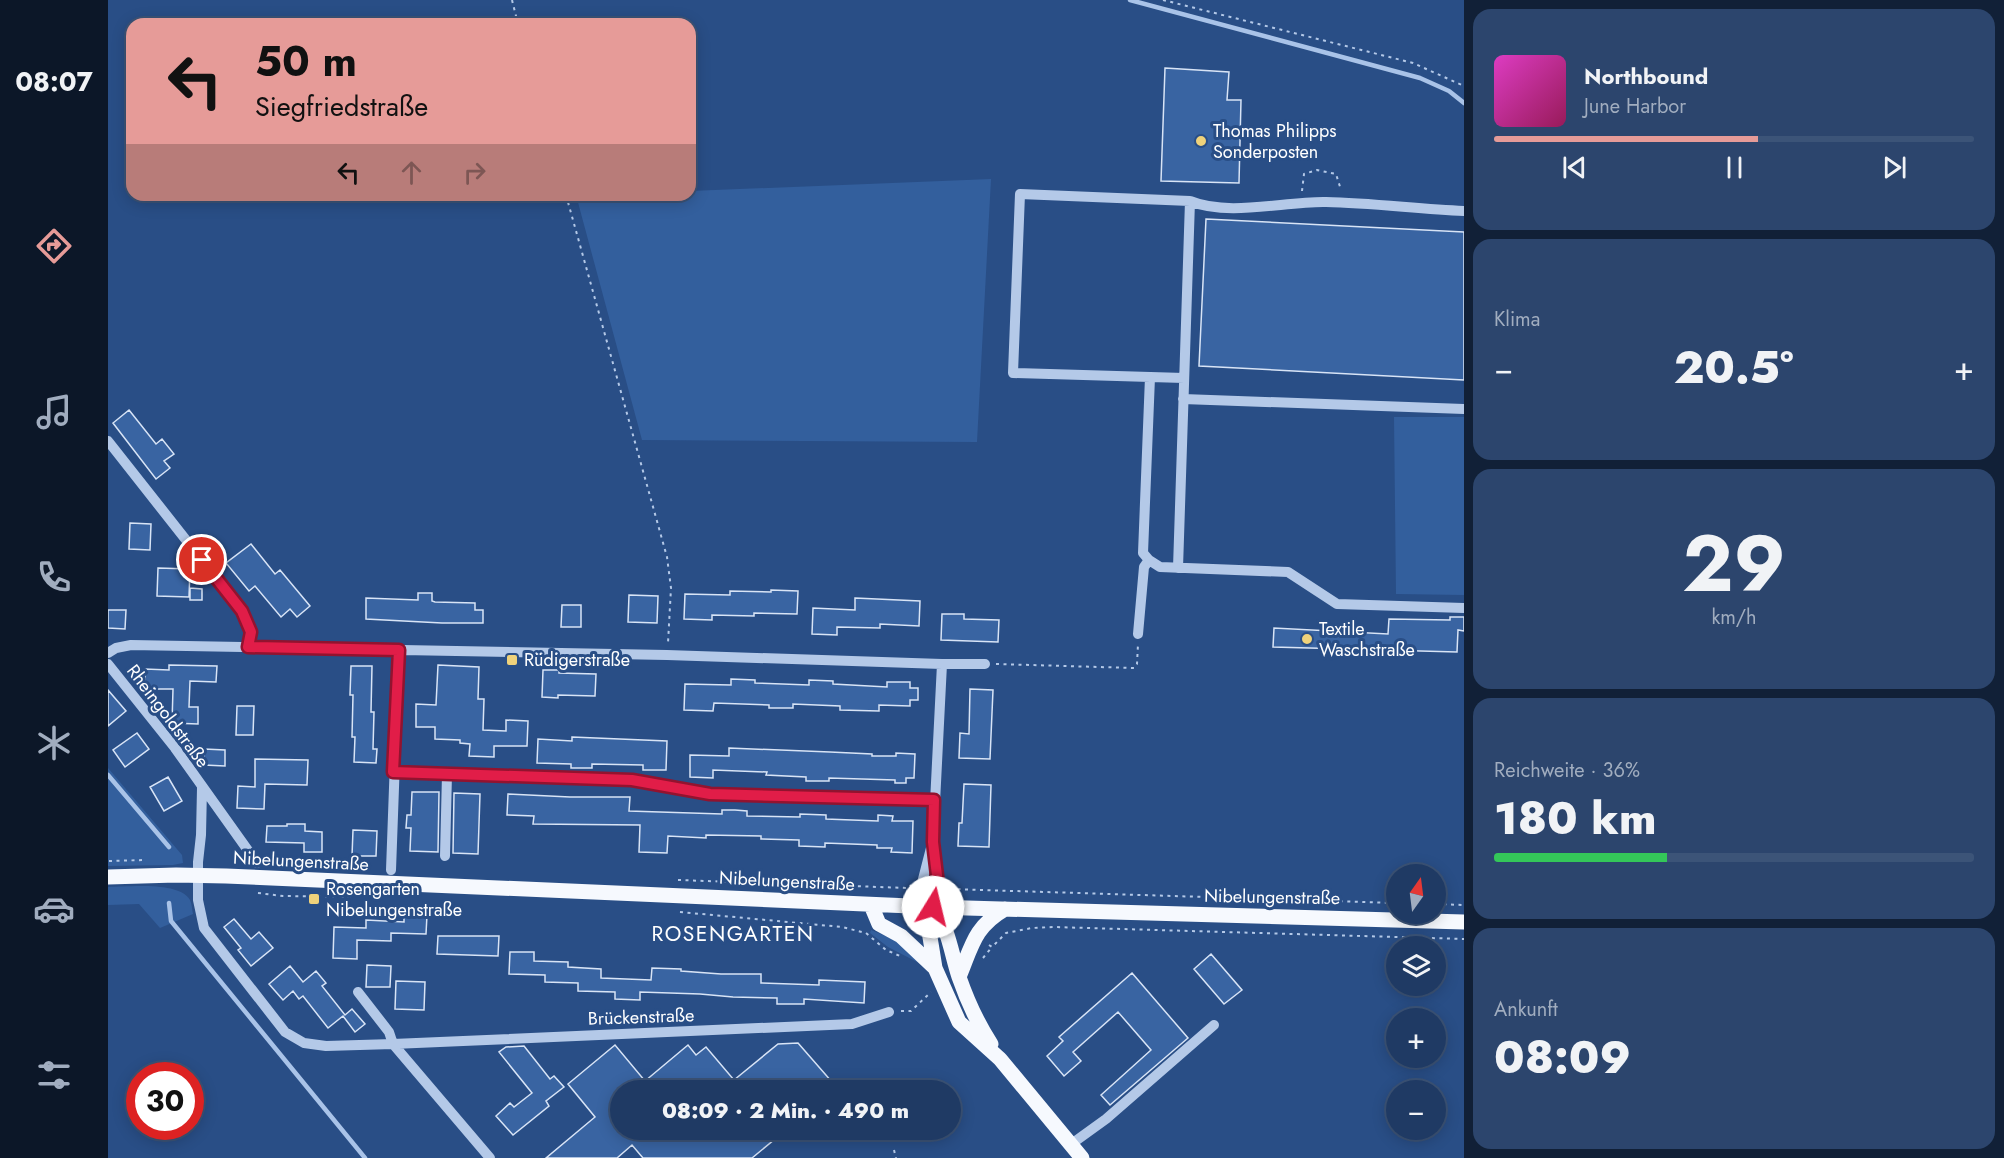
<!DOCTYPE html>
<html lang="de">
<head>
<meta charset="utf-8">
<style>
	body { margin:0; font-family:Jost,sans-serif; background:#2c456d; color:#f1f3f6; height:100vh; display:flex; flex-direction:column; font-size:22px; white-space:nowrap }
	* { box-sizing:border-box; margin:0 }
	p { font-size:20px; color:#a1adbf }
	.icon { flex:none; width:33px; height:33px; fill:none; stroke:currentColor; stroke-width:2; stroke-linecap:round; stroke-linejoin:round }
	.map { position:relative; flex:1; overflow:hidden }
	.details { display:flex; flex-direction:column; gap:9px; padding:9px; background:#112037; width:540px }
	.details>* { flex:none }
	.guide { position:absolute; left:18px; top:18px; width:570px; height:183px; border-radius:18px; box-shadow:0 3px 15px #0003,0 0 0 2px #3c5478; background:#e69b98; color:#111; overflow:hidden }
	.needle { width:39px; rotate:14deg }
	.fabs { position:absolute; left:1278px; top:864px; display:grid; gap:12px }
	.fabs a { display:grid; place-items:center; width:60px; height:60px; border-radius:50%; background:#1f3a64; box-shadow:0 3px 15px #0003,0 0 0 2px #3c5478; font-size:30px }
	.speed { position:absolute; left:18px; top:1062px; display:flex; gap:12px; font-size:30px; font-weight:700; text-align:center }
	.speed>* { display:grid; place-content:center; width:78px; height:78px; border-radius:50%; background:#1f3a64; box-shadow:0 3px 15px #0003,0 0 0 2px #3c5478; line-height:1 }
	.speed .limit { border:9px solid #d22; background:#fff; color:#111 }
	.pin { position:absolute; display:grid; place-items:center; width:51px; height:51px; color:#fff; margin:-26px; border:3px solid #fff; border-radius:50%; box-shadow:0 2px 6px #0007 }
	.me { position:absolute; width:66px; margin:-33px; rotate:9deg; stroke-linejoin:round; filter:drop-shadow(0 0 4px #0008) }
	.turn { display:flex; align-items:center; gap:21px; height:126px; padding:0 30px; font-size:27px }
	.turn .icon { width:78px; height:78px; stroke-width:2.5 }
	.turn b { display:block; font-size:42px; line-height:51px }
	.lanes { display:flex; align-items:center; height:57px; padding:0 30px; background:#0003; justify-content:center; gap:30px; direction:ltr }
	.lanes .off { opacity:.35 }
	.big { font-size:45px; font-weight:800; line-height:1.1 }
	.details .widget { flex:1; display:flex; flex-direction:column; justify-content:center; gap:9px; min-width:0; padding:0 21px; border-radius:18px; background:#2c456d }
	.details .dial { align-items:center; gap:0 }
	.dial b { font-size:78px; line-height:1 }
	.song { display:flex; align-items:center; gap:18px }
	.cover { width:72px; height:72px; border-radius:9px; background:linear-gradient(135deg,hsl(310 70% 55%),hsl(330 70% 35%)) }
	.played { height:6px; border-radius:3px; background:linear-gradient(90deg,#e69b98 55%,#3c5478 55%) }
	.keys { display:flex; justify-content:space-around; direction:ltr }
	.heat { display:flex; justify-content:space-between; align-items:center; font-size:33px; direction:ltr }
	.charge { height:9px; border-radius:4px; background:linear-gradient(90deg,#34c759 36%,#3c5478 0) }
	.trip { position:absolute; left:502px; top:1080px; width:351px; height:60px; border-radius:30px; background:#1f3a64; box-shadow:0 3px 15px #0003,0 0 0 2px #3c5478; font-weight:800; line-height:60px; text-align:center }
	main { display:flex; flex:1; min-height:0 }
	.menu { display:flex; flex-direction:column; width:108px; justify-content:space-around; align-items:center; background:#0c1728; color:#a1adbf }
	.menu .icon { width:42px; height:42px }
	.menu .current { color:#e69b98 }
	.menu b { font-size:27px; color:#f1f3f6 }
	.map>svg:first-child { display:block }
	.green { fill:#335f9d }
	.lines { fill:none; stroke-linecap:round; stroke-linejoin:round }
	.stream { stroke:#a9c3e8; stroke-width:4.5 }
	.building { fill:#3964a2; stroke:#d8e4f6; stroke-width:1.5 }
	.path { stroke:#b4c9e8; stroke-width:2; stroke-dasharray:3 4.5; stroke-linecap:butt }
	.minor { stroke:#b4c9e8; stroke-width:10 }
	.major { stroke:#f6f9fe; stroke-width:15 }
	.route-casing { stroke:#92132f; stroke-width:15 }
	.route { stroke:#e11d48; stroke-width:10 }
	.poi-dot { fill:#efd27b; stroke:#294e86; stroke-width:2 }
	.labels { text-anchor:middle; dominant-baseline:central; stroke-width:6; stroke-linejoin:round; paint-order:stroke }
	.poi-label { font-size:18px; fill:#fff; stroke:#294e86; text-anchor:start }
	.street-label { font-size:18px; fill:#fff; stroke:#294e86 }
	.quarter-label { font-size:21px; letter-spacing:1.5px; fill:#fff; stroke:#294e86 }
</style>
</head>
<body>
<main>
<nav class="menu">
<b>08:07</b>
<svg class="icon current" aria-label="directions" viewBox="0 0 24 24"><path d="M12 3l9 9-9 9-9-9zM9 14v-3h6M13 9l2 2-2 2"/></svg>
<svg class="icon" aria-label="music" viewBox="0 0 24 24"><path d="M9 18V5l10-2v13"/><circle cx="6" cy="18" r="3"/><circle cx="16" cy="16" r="3"/></svg>
<svg class="icon" aria-label="phone" viewBox="0 0 24 24"><path d="M5 4h4l2 5-3 2q2 4 5 5l2-3 5 2v4C11 20 4 13 5 4z"/></svg>
<svg class="icon" aria-label="climate" viewBox="0 0 24 24"><path d="M12 3v18M4 7l16 10M4 17L20 7"/></svg>
<svg class="icon" aria-label="car" viewBox="0 0 24 24"><path d="M5 17H2v-5l4-1 3-4h7l3 4 3 1v5h-3M9 17h6M6 11h13"/><circle cx="7" cy="17" r="2"/><circle cx="17" cy="17" r="2"/></svg>
<svg class="icon" aria-label="filters" viewBox="0 0 24 24"><path d="M4 7h16M4 17h16"/><circle cx="9" cy="7" r="2"/><circle cx="15" cy="17" r="2"/></svg>
</nav>
<div class="map">
<svg width="1356" height="1158" viewBox="0 0 1356 1158">
	<rect width="100%" height="100%" fill="#294e86"/>
	<path class="green" d="M 883,179 L 869,442 L 534,440 L 468,195 L 582,195 L 582,191 Z
		M 1286,417 L 1356,417 L 1356,595 L 1288,594 Z
		M 0,768 L 74,855 L 75,863 L 65,865 L 0,866 Z
		M 0,887 C 20,887 71,881 82,900 C 84,904 84,910 85,914 L 52,928 L 31,904 L 0,905 Z
		M 763,930 L 790,941 L 813,964 L 780,947 L 762,933 Z"/>
	<g class="lines">
		<path class="stream" d="M 1022,0 L 1312,78 L 1341,91 L 1356,103
			M 0,775 L 61,847
			M 61,903 L 63,921 L 257,1158"/>
	</g>
	<path class="building" d="M 1057,68 L 1121,72 L 1119,100 L 1133,100 L 1131,183 L 1053,181 Z
		M 1098,219 L 1356,232 L 1356,380 L 1091,366 Z
		M 21,410 L 48,444 L 54,439 L 66,454 L 56,461 L 62,468 L 48,479 L 5,423 Z
		M 22,523 L 43,524 L 42,550 L 21,549 Z
		M 143,544 L 167,574 L 172,570 L 202,606 L 189,617 L 182,609 L 173,617 L 147,586 L 141,591 L 118,563 Z
		M 50,568 L 82,569 L 81,597 L 49,596 Z
		M 82,588 L 94,589 L 94,600 L 82,600 Z
		M 663,590 L 690,591 L 689,614 L 646,613 L 646,616 L 604,615 L 604,620 L 576,619 L 577,594 L 622,595 L 622,591 L 663,592 Z
		M 310,593 L 324,593 L 324,601 L 327,602 L 367,603 L 367,610 L 375,610 L 375,623 L 334,623 L 258,619 L 258,598 L 310,600 Z
		M 521,595 L 550,596 L 549,623 L 520,622 Z
		M 747,598 L 812,601 L 811,626 L 772,624 L 772,628 L 729,627 L 729,635 L 704,634 L 705,608 L 747,610 Z
		M 454,605 L 473,605 L 473,627 L 453,627 Z
		M 0,610 L 18,610 L 17,629 L 0,628 Z
		M 834,614 L 856,614 L 856,619 L 891,620 L 890,642 L 833,640 Z
		M 1342,617 L 1356,617 L 1356,631 L 1350,630 L 1349,652 L 1165,647 L 1166,628 L 1280,634 L 1281,619 L 1342,620 Z
		M 61,665 L 109,666 L 108,682 L 82,681 L 81,707 L 90,707 L 90,724 L 64,723 L 65,689 L 37,689 L 37,669 L 61,670 Z
		M 330,665 L 371,667 L 370,699 L 376,699 L 375,730 L 398,731 L 398,720 L 420,721 L 419,746 L 386,746 L 386,757 L 361,756 L 362,744 L 352,743 L 352,740 L 327,739 L 327,727 L 308,727 L 308,704 L 328,705 Z
		M 243,666 L 264,666 L 263,712 L 266,712 L 265,749 L 269,749 L 268,763 L 246,762 L 247,737 L 244,737 L 245,695 L 242,695 Z
		M 435,670 L 451,670 L 451,673 L 488,674 L 487,696 L 450,695 L 450,698 L 434,697 Z
		M 623,679 L 647,680 L 647,683 L 701,685 L 701,680 L 725,681 L 725,684 L 779,687 L 779,682 L 802,682 L 802,688 L 810,688 L 810,700 L 802,700 L 802,706 L 771,705 L 771,711 L 732,710 L 732,706 L 685,704 L 685,708 L 661,708 L 661,705 L 606,703 L 605,711 L 576,710 L 577,684 L 623,685 Z
		M 862,689 L 885,690 L 882,759 L 851,758 L 852,733 L 861,734 Z
		M 0,690 L 18,711 L 0,726 Z
		M 129,706 L 146,706 L 145,735 L 128,735 Z
		M 29,733 L 41,749 L 17,767 L 5,750 Z
		M 464,737 L 559,741 L 558,770 L 535,770 L 535,765 L 484,764 L 484,768 L 463,768 L 463,764 L 429,763 L 430,739 L 464,741 Z
		M 621,748 L 722,752 L 764,754 L 764,756 L 788,756 L 788,753 L 807,754 L 806,778 L 798,778 L 798,783 L 787,783 L 787,780 L 721,778 L 721,781 L 698,781 L 698,777 L 658,775 L 659,772 L 605,770 L 605,778 L 582,777 L 582,755 L 621,756 Z
		M 96,749 L 117,750 L 117,766 L 96,765 Z
		M 147,759 L 200,760 L 199,785 L 157,784 L 156,809 L 129,808 L 130,786 L 147,787 Z
		M 60,777 L 74,801 L 56,811 L 42,787 Z
		M 856,784 L 883,785 L 881,847 L 850,846 L 851,823 L 854,823 Z
		M 304,792 L 331,792 L 330,852 L 302,851 L 303,828 L 298,828 L 299,815 L 303,815 Z
		M 346,793 L 372,794 L 370,854 L 345,853 Z
		M 400,794 L 462,797 L 522,797 L 521,811 L 614,814 L 614,810 L 627,810 L 639,811 L 639,816 L 692,817 L 692,814 L 718,815 L 718,819 L 770,821 L 770,815 L 785,816 L 784,821 L 805,821 L 804,853 L 783,852 L 784,848 L 769,848 L 769,845 L 717,843 L 717,847 L 691,846 L 691,840 L 653,839 L 653,836 L 598,835 L 598,838 L 560,836 L 559,853 L 531,852 L 532,825 L 425,824 L 426,816 L 399,815 Z
		M 179,824 L 197,824 L 197,831 L 214,832 L 214,852 L 196,852 L 196,843 L 158,842 L 159,826 L 179,826 Z
		M 245,830 L 269,831 L 268,856 L 244,856 Z
		M 296,915 L 319,915 L 318,934 L 283,933 L 283,941 L 249,940 L 249,959 L 225,958 L 226,927 L 258,928 L 258,920 L 296,922 Z
		M 126,919 L 143,939 L 151,932 L 165,948 L 143,966 L 130,950 L 133,948 L 116,927 Z
		M 330,936 L 391,936 L 390,956 L 329,954 Z
		M 402,952 L 426,952 L 426,961 L 460,962 L 460,967 L 493,969 L 493,978 L 543,980 L 544,968 L 573,969 L 573,971 L 613,974 L 653,974 L 653,983 L 711,985 L 711,980 L 757,982 L 756,1003 L 696,999 L 696,1004 L 669,1004 L 669,998 L 625,997 L 592,994 L 532,992 L 532,1000 L 507,999 L 507,992 L 470,991 L 470,983 L 437,982 L 437,975 L 401,974 Z
		M 1103,954 L 1134,990 L 1116,1004 L 1086,969 Z
		M 259,965 L 283,966 L 282,987 L 258,987 Z
		M 182,966 L 195,982 L 208,971 L 218,983 L 214,986 L 237,1015 L 244,1009 L 257,1024 L 247,1032 L 235,1016 L 220,1028 L 195,996 L 191,999 L 185,991 L 175,1000 L 161,984 Z
		M 1024,973 L 1080,1038 L 1002,1105 L 993,1095 L 1043,1050 L 1010,1012 L 965,1052 L 973,1061 L 956,1076 L 939,1056 L 955,1041 L 951,1037 Z
		M 288,981 L 317,982 L 316,1010 L 287,1009 Z
		M 690,1043 L 731,1090 L 513,1090 L 513,1130 L 678,1130 L 644,1158 L 535,1158 L 524,1145 L 509,1158 L 438,1158 L 487,1117 L 460,1084 L 507,1045 L 537,1081 L 580,1045 L 588,1055 L 598,1047 L 626,1080 L 670,1044 Z
		M 416,1046 L 442,1079 L 446,1076 L 456,1087 L 438,1101 L 441,1106 L 405,1135 L 388,1116 L 402,1103 L 406,1107 L 424,1093 L 391,1052 L 398,1047 Z"/>
	<g class="lines">
		<path class="path" d="M 404,0 L 410,24
			M 1055,0 L 1305,63 L 1356,86
			M 1194,191 L 1196,174 L 1209,170 L 1228,174 L 1233,190
			M 458,195 L 559,557 L 563,588 L 560,643
			M 888,664 L 1026,668 L 1029,664 L 1030,644
			M 1,861 L 37,860
			M 183,863 C 199,854 221,861 238,866
			M 570,880 L 800,888 L 803,885
			M 842,889 L 1288,903
			M 150,893 L 175,896 L 243,897
			M 1328,904 L 1356,905
			M 572,912 L 734,927 L 758,933 L 778,950 L 792,956
			M 881,945 L 884,947 L 898,933 L 924,928 L 945,927 L 1356,939
			M 875,958 L 884,947
			M 793,1011 L 803,1011 L 823,992
			M 786,1150 L 788,1158"/>
		<path class="minor" d="M 1082,201 C 1121,217 1177,201 1218,202 C 1264,203 1310,209 1356,211
			M 1042,377 L 1035,553 L 1041,560 L 1052,567 L 1180,572 L 1229,604 L 1356,608
			M 1075,399 L 1356,409
			M 0,441 L 134,611 L 143,632 L 140,647
			M 1070,568 L 1082,201 L 912,194 L 905,373 L 1076,378
			M 1030,634 L 1036,567 L 1041,560
			M 0,653 L 8,648 L 23,645 L 559,655 L 834,664 L 877,664
			M 0,664 L 67,748 L 149,863
			M 285,772 L 524,780 L 601,794 L 826,800
			M 94,788 L 93,835 L 90,862 L 90,900 L 96,928 L 177,1032 L 196,1043 L 218,1046 L 285,1044 L 382,1158
			M 823,848 L 814,883 L 825,907
			M 337,856 L 339,774
			M 283,870 L 291,650
			M 825,907 L 830,884 L 825,842 L 834,664
			M 250,992 L 281,1032 L 285,1044 L 744,1024 L 781,1012
			M 962,1145 L 998,1119 L 1106,1025"/>
		<path class="major" d="M 0,877 L 68,875 L 118,876 L 825,907 L 1356,922
			M 763,905 L 771,924 L 793,936 L 827,968
			M 825,907 L 821,921 L 821,931 L 827,968 L 851,1022 L 892,1059 L 974,1158
			M 825,907 C 841,928 843,953 851,977 C 859,1000 870,1024 883,1044
			M 851,977 C 864,946 866,927 897,909"/>
	</g>
	<g class="lines">
		<defs>
			<path id="route" d="M 94,560 L 134,611 L 143,632 L 140,647 L 291,650 L 285,772 L 524,780 L 602,794 L 826,800 L 825,842 L 830,884 L 825,907"/>
		</defs>
		<use href="#route" class="route-casing"/>
		<use href="#route" class="route"/>
	</g>
	<g class="poi-dot">
		<circle cx="1093" cy="141" r="6"/>
		<circle cx="1199" cy="639" r="6"/>
		<rect x="398" y="654" width="12" height="12" rx="3"/>
		<rect x="200" y="893" width="12" height="12" rx="3"/>
	</g>
	<g class="labels">
		<g class="poi-label">
			<text x="1105" y="131">Thomas Philipps<tspan x="1105" dy="21">Sonderposten</tspan></text>
			<text x="1211" y="629">Textile<tspan x="1211" dy="21">Waschstraße</tspan></text>
			<text x="416" y="660">Rüdigerstraße</text>
			<text x="218" y="889">Rosengarten<tspan x="218" dy="21">Nibelungenstraße</tspan></text>
		</g>
		<g class="street-label">
			<text transform="translate(60 716) rotate(53)">Rheingoldstraße</text>
			<text transform="translate(193 861) rotate(3)">Nibelungenstraße</text>
			<text transform="translate(679 881) rotate(3)">Nibelungenstraße</text>
			<text transform="translate(1164 897) rotate(1)">Nibelungenstraße</text>
			<text transform="translate(533 1017) rotate(-2)">Brückenstraße</text>
		</g>
		<g class="quarter-label">
			<text x="625" y="934">ROSENGARTEN</text>
		</g>
	</g>
</svg>
<div class="fabs">
<a><svg class="needle" viewBox="-14 -14 28 28"><path d="M0-13l5 13h-10z" fill="#e53935"/><path d="M0 13l5-13h-10z" fill="#a1adbf"/></svg></a>
<a><svg class="icon" aria-label="layers" viewBox="0 0 24 24"><path d="M12 4l9 5-9 5-9-5zM3 14l9 5 9-5"/></svg></a>
<a>+</a>
<a>−</a>
</div>
<div class="speed"><div class="limit">30</div></div>
<div class="pin" style="left:94px;top:560px;background:#d93025"><svg class="icon" aria-label="arrive" viewBox="0 0 24 24"><path d="M6 21V4h12l-3 4 3 4H6"/></svg></div>
<svg class="me" style="left:825px;top:907px" viewBox="-20 -20 40 40"><circle r="19" fill="#fff"/><path d="M0-13L10 11 0 6-10 11z" fill="#e11d48"/></svg>
<div class="trip">08:09 · 2 Min. · 490 m</div>
<div class="guide">
<div class="turn"><svg class="icon" aria-label="left" viewBox="0 0 24 24"><path d="M17 20v-9H6M10 6l-5 5 5 5"/></svg><div><b>50 m</b>Siegfriedstraße</div></div>
<div class="lanes"><svg class="icon" aria-label="left" viewBox="0 0 24 24"><path d="M17 20v-9H6M10 6l-5 5 5 5"/></svg><svg class="icon off" aria-label="ahead" viewBox="0 0 24 24"><path d="M12 20V5M6 11l6-6 6 6"/></svg><svg class="icon off" aria-label="right" viewBox="0 0 24 24"><path d="M7 20v-9h11M14 6l5 5-5 5"/></svg></div>
</div>
</div>
<section class="details">
<div class="widget">
<div class="song"><i class="cover"></i><div><b>Northbound</b><p>June Harbor</p></div></div>
<div class="played"></div>
<div class="keys"><svg class="icon" aria-label="previous" viewBox="0 0 24 24"><path d="M18 5L8 12l10 7zM5 5v14"/></svg><svg class="icon" aria-label="pause" viewBox="0 0 24 24"><path d="M8 5v14M16 5v14"/></svg><svg class="icon" aria-label="next" viewBox="0 0 24 24"><path d="M6 5l10 7-10 7zM19 5v14"/></svg></div>
</div>
<div class="widget"><p>Klima</p>
<div class="heat"><a>−</a><b class="big">20.5°</b><a>+</a></div>
</div>
<div class="widget dial"><b>29</b><p>km/h</p></div>
<div class="widget"><p>Reichweite · 36%</p><b class="big">180 km</b><div class="charge"></div></div>
<div class="widget"><p>Ankunft</p><b class="big">08:09</b></div>
</section>
</main>
</body>
</html>
